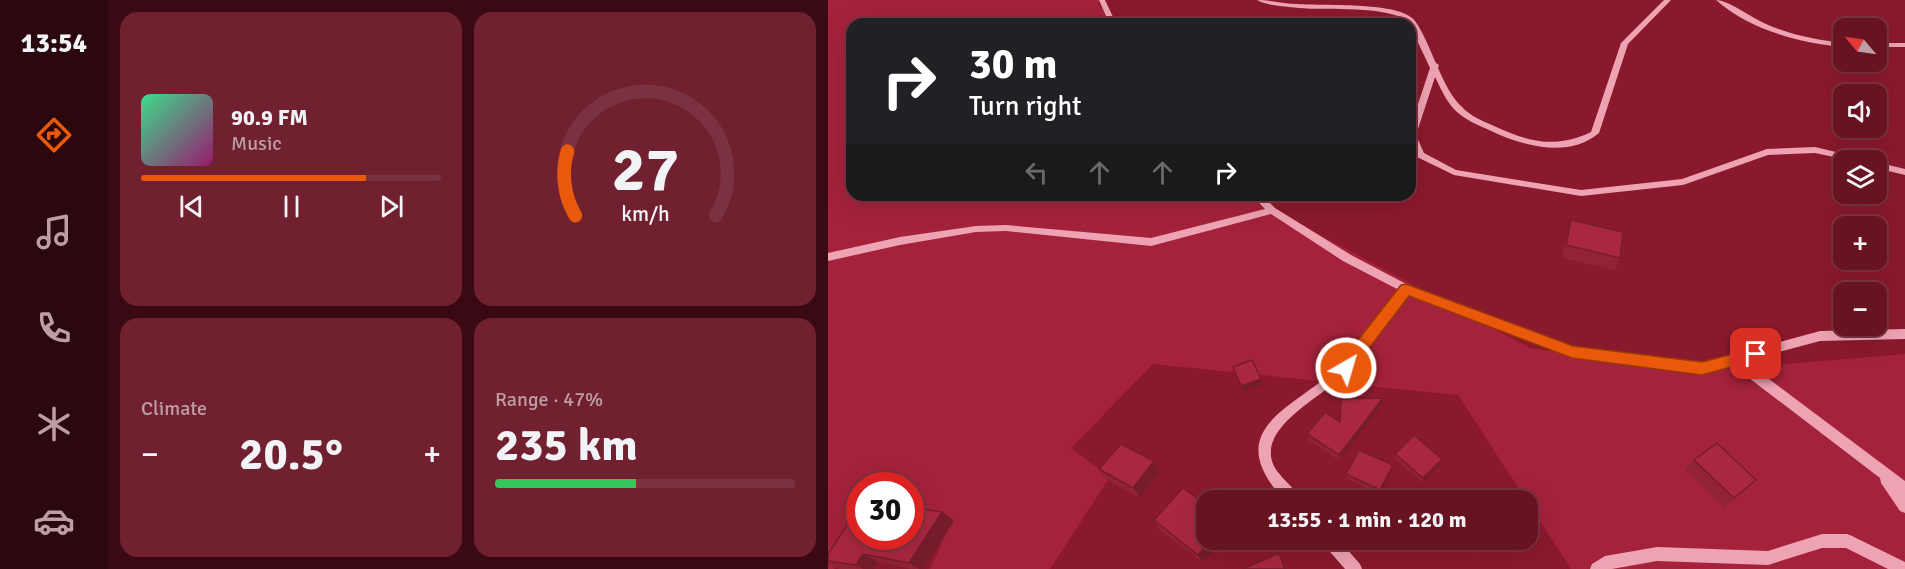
<!DOCTYPE html>
<html lang="en">
<head>
<meta charset="utf-8">
<style>
	body { margin:0; font-family:Signika,sans-serif; background:#70202f; color:#f1f3f6; height:100vh; display:flex; flex-direction:column; font-size:22px; white-space:nowrap }
	* { box-sizing:border-box; margin:0 }
	p { font-size:20px; color:#bd9ea5 }
	.icon { flex:none; width:33px; height:33px; fill:none; stroke:currentColor; stroke-width:2; stroke-linecap:round; stroke-linejoin:round }
	.map { position:relative; flex:1; overflow:hidden }
	.side { display:flex; flex-direction:column; gap:12px; padding:12px; background:#390a13; width:720px }
	.side>* { flex:none }
	.guide { position:absolute; left:18px; top:18px; width:570px; height:183px; border-radius:18px; box-shadow:0 6px 24px #0002,0 0 0 2px #7b3240; background:#202124; color:#fff; overflow:hidden }
	.needle { width:39px; rotate:299deg }
	.fabs { position:absolute; left:1005px; top:18px; display:grid; gap:12px }
	.fabs a { display:grid; place-items:center; width:54px; height:54px; border-radius:12px; background:#681322; box-shadow:0 6px 24px #0002,0 0 0 2px #7b3240; font-size:30px }
	.speed { position:absolute; left:18px; top:472px; display:flex; gap:12px; font-size:30px; font-weight:700; text-align:center }
	.speed>* { display:grid; place-content:center; width:78px; height:78px; border-radius:50%; background:#681322; box-shadow:0 6px 24px #0002,0 0 0 2px #7b3240; line-height:1 }
	.speed .limit { border:9px solid #d22; background:#fff; color:#111 }
	.pin { position:absolute; display:grid; place-items:center; width:51px; height:51px; color:#fff; margin:-26px; border-radius:12px; box-shadow:0 3px 9px #0006 }
	.me { position:absolute; width:66px; margin:-33px; rotate:38deg; stroke-linejoin:round; filter:drop-shadow(0 0 4px #0008) }
	.turn { display:flex; align-items:center; gap:21px; height:126px; padding:0 24px; font-size:27px }
	.turn .icon { width:78px; height:78px; stroke-width:2.5 }
	.turn b { display:block; font-size:42px; line-height:51px }
	.lanes { display:flex; align-items:center; height:57px; padding:0 24px; background:#0003; justify-content:center; gap:30px; direction:ltr }
	.lanes .off { opacity:.35 }
	.big { font-size:45px; font-weight:700; line-height:1.1 }
	.side .tile { flex:1; display:flex; flex-direction:column; justify-content:center; gap:9px; min-width:0; padding:0 21px; border-radius:18px; background:#70202f }
	.side .dial { align-items:center; gap:0 }
	.dial svg { height:156px; overflow:visible; fill:none; stroke:#7b3240; stroke-width:7; stroke-linecap:round; text-anchor:middle }
	.dial text { fill:#f1f3f6; stroke:none }
	.song { display:flex; align-items:center; gap:18px }
	.cover { width:72px; height:72px; border-radius:9px; background:linear-gradient(135deg,hsl(150 70% 55%),hsl(320 70% 35%)) }
	.played { height:6px; border-radius:3px; background:linear-gradient(90deg,#ea580c 75%,#7b3240 75%) }
	.keys { display:flex; justify-content:space-around; direction:ltr }
	.heat { display:flex; justify-content:space-between; align-items:center; font-size:33px; direction:ltr }
	.charge { height:9px; border-radius:4px; background:linear-gradient(90deg,#34c759 47%,#7b3240 0) }
	.side .tiles { flex:1; display:grid; gap:12px; grid-template-columns:repeat(2,1fr) }
	.trip { position:absolute; left:368px; top:490px; width:342px; height:60px; border-radius:18px; background:#681322; box-shadow:0 6px 24px #0002,0 0 0 2px #7b3240; font-weight:700; line-height:60px; text-align:center }
	main { display:flex; flex:1; min-height:0 }
	.tabs { display:flex; flex-direction:column; width:108px; justify-content:space-around; align-items:center; background:#2a080e; color:#bd9ea5 }
	.tabs .icon { width:42px; height:42px }
	.tabs .active { color:#ea580c }
	.tabs b { font-size:27px; color:#f1f3f6 }
	.map>svg:first-child { display:block }
	.green { fill:#a4223b }
	.lines { fill:none; stroke-linecap:round; stroke-linejoin:round }
	.minor { fill:#eea3b2; fill-rule:evenodd }
	.wall { fill:#912237 }
	.shaded-wall { fill:#761c2d }
	.building { fill:#a92840; stroke:#761c2d; stroke-width:1.5 }
	.route { fill:#ea580c; stroke:#983908; stroke-width:1.5 }
</style>
</head>
<body>
<main>
<nav class="tabs">
<b>13:54</b>
<svg class="icon active" aria-label="directions" viewBox="0 0 24 24"><path d="M12 3l9 9-9 9-9-9zM9 14v-3h6M13 9l2 2-2 2"/></svg>
<svg class="icon" aria-label="music" viewBox="0 0 24 24"><path d="M9 18V5l10-2v13"/><circle cx="6" cy="18" r="3"/><circle cx="16" cy="16" r="3"/></svg>
<svg class="icon" aria-label="phone" viewBox="0 0 24 24"><path d="M5 4h4l2 5-3 2q2 4 5 5l2-3 5 2v4C11 20 4 13 5 4z"/></svg>
<svg class="icon" aria-label="climate" viewBox="0 0 24 24"><path d="M12 3v18M4 7l16 10M4 17L20 7"/></svg>
<svg class="icon" aria-label="car" viewBox="0 0 24 24"><path d="M5 17H2v-5l4-1 3-4h7l3 4 3 1v5h-3M9 17h6M6 11h13"/><circle cx="7" cy="17" r="2"/><circle cx="17" cy="17" r="2"/></svg>
</nav>
<section class="side">
<div class="tiles">
<div class="tile">
<div class="song"><i class="cover"></i><div><b>90.9 FM</b><p>Music</p></div></div>
<div class="played"></div>
<div class="keys"><svg class="icon" aria-label="previous" viewBox="0 0 24 24"><path d="M18 5L8 12l10 7zM5 5v14"/></svg><svg class="icon" aria-label="pause" viewBox="0 0 24 24"><path d="M8 5v14M16 5v14"/></svg><svg class="icon" aria-label="next" viewBox="0 0 24 24"><path d="M6 5l10 7-10 7zM19 5v14"/></svg></div>
</div>
<div class="tile dial"><svg viewBox="0 0 100 80">
<path d="M14 69A42 42 0 1 1 86 69"/>
<path d="M14 69A42 42 0 0 1 10 36" stroke="#ea580c"/>
<text x="50" y="56" font-size="32" font-weight="700">27</text>
<text x="50" y="72" font-size="11">km/h</text>
</svg></div>
<div class="tile"><p>Climate</p>
<div class="heat"><a>−</a><b class="big">20.5°</b><a>+</a></div>
</div>
<div class="tile"><p>Range · 47%</p><b class="big">235 km</b><div class="charge"></div></div>
</div>
</section>
<div class="map">
<svg width="1077" height="569" viewBox="0 0 1077 569">
	<rect width="100%" height="100%" fill="#8b192d"/>
	<path class="green" d="M 0,0 L 272,0 L 270,5 L 293,24 L 24,24 L 24,195 L 425,195 L 429,201 L 702,348 L 864,372 L 1077,354 L 1077,569 L 743,569 L 630,395 L 325,364 L 243,448 L 282,477 L 222,569 L 102,569 L 114,543 L 83,532 L 82,486 L 32,486 L 31,537 L 6,569 L 0,569 Z"/>
	<g class="lines">
		<path class="minor" d="M 271,0 L 277,0 L 285,17 L 292,24 L 285,24 L 279,18 Z
			M 429,0 C 443,0 456,4 470,4 C 496,6 566,2 584,18 C 592,24 603,52 608,63 L 611,65 L 610,68 C 616,81 623,97 634,107 C 642,116 655,121 666,126 C 701,142 727,149 763,132 L 793,43 L 836,0 L 843,0 L 800,44 L 771,133 C 740,159 694,146 661,130 C 650,125 638,120 629,112 C 619,103 613,89 607,77 L 588,135 L 596,153 L 628,170 L 753,190 L 854,179 L 939,149 L 987,147 L 1033,158 L 1034,160 L 1020,160 L 987,153 L 940,155 L 855,185 L 753,196 L 626,175 L 589,157 L 582,141 L 582,128 L 602,68 L 579,19 C 542,4 500,12 461,7 C 450,6 438,5 429,0 Z
			M 888,0 C 900,0 924,18 938,24 C 963,35 989,40 1016,43 L 1016,47 C 971,43 922,30 888,0 Z
			M 1048,43 L 1077,43 L 1077,47 L 1048,47 Z
			M 1048,162 L 1077,169 L 1077,175 L 1048,168 Z
			M 424,195 L 434,195 L 447,208 L 523,255 L 582,286 L 745,347 L 874,363 L 992,331 L 1077,329 L 1077,339 L 992,341 L 917,361 L 1077,481 L 1077,513 L 1072,511 L 1053,483 L 1052,478 L 904,365 L 874,373 L 744,357 L 580,294 C 562,319 545,345 525,368 C 504,391 439,420 443,456 C 445,475 466,484 473,501 L 457,501 C 388,426 470,408 515,363 C 536,341 553,315 571,290 L 515,261 L 443,214 L 323,246 L 178,231 L 148,232 L 72,245 L 0,261 L 0,253 L 72,237 L 148,226 L 178,225 L 323,238 L 437,209 Z
			M 994,534 L 1019,534 L 1024,536 L 1077,562 L 1077,569 L 1060,569 L 1018,548 L 994,548 L 940,565 L 829,561 L 784,569 L 762,569 L 764,564 L 777,556 L 829,547 L 940,551 Z
			M 494,540 L 511,540 L 532,564 L 534,569 L 517,569 L 496,545 Z"/>
	</g>
	<path class="wall" d="M 743,220 L 792,258 L 787,270 L 734,258 L 739,233 Z
		M 555,398 L 555,404 L 512,461 L 480,440 L 479,434 L 512,422 Z
		M 567,454 L 613,464 L 595,483 L 567,459 Z
		M 866,460 L 928,480 L 896,508 L 857,470 Z
		M 326,461 L 332,471 L 312,498 L 278,479 L 271,469 Z
		M 565,465 L 564,470 L 552,495 L 519,479 L 518,474 Z
		M 378,505 L 375,563 L 332,530 L 326,520 Z
		M 114,512 L 126,521 L 96,569 L 83,569 L 50,562 L 46,569 L 11,569 L 0,563 L 0,554 Z
		M 622,540 L 655,540 L 654,549 L 652,553 L 621,546 Z"/>
	<path class="shaded-wall" d="M 433,379 L 434,385 L 415,392 L 413,386 Z
		M 555,398 L 555,404 L 512,461 L 511,455 Z
		M 614,459 L 613,464 L 595,483 L 595,478 Z
		M 326,461 L 332,471 L 312,498 L 305,488 Z
		M 565,465 L 564,470 L 552,495 L 552,490 Z
		M 114,512 L 126,521 L 96,569 L 91,569 L 81,563 Z
		M 382,540 L 394,540 L 375,563 L 370,555 Z
		M 35,554 L 50,562 L 46,569 L 36,569 L 28,565 Z"/>
	<path class="building" d="M 743,220 L 795,232 L 792,258 L 738,245 Z
		M 424,360 L 433,379 L 413,386 L 405,367 Z
		M 555,398 L 511,455 L 479,434 L 497,412 L 512,422 L 513,399 Z
		M 586,435 L 614,459 L 595,478 L 567,454 Z
		M 889,443 L 928,480 L 906,498 L 866,460 Z
		M 293,444 L 326,461 L 305,488 L 271,469 Z
		M 531,450 L 565,465 L 552,490 L 518,474 Z
		M 355,488 L 378,505 L 378,540 L 382,540 L 370,555 L 326,520 Z
		M 32,506 L 32,537 L 82,537 L 82,507 L 114,512 L 81,563 L 35,554 L 28,565 L 0,561 L 0,554 Z
		M 622,540 L 655,540 L 654,549 L 622,542 Z
		M 451,553 L 457,569 L 415,569 Z"/>
	<path class="route" d="M 578,284 L 745,346 L 874,362 L 928,348 L 936,354 L 928,360 L 874,375 L 744,358 L 581,296 L 523,372 L 512,372 L 510,368 L 512,363 L 573,285 Z"/>
</svg>
<div class="fabs">
<a><svg class="needle" viewBox="-14 -14 28 28"><path d="M0-13l5 13h-10z" fill="#e53935"/><path d="M0 13l5-13h-10z" fill="#bd9ea5"/></svg></a>
<a><svg class="icon" aria-label="sound" viewBox="0 0 24 24"><path d="M4 9h4l5-4v14l-5-4H4zM17 9q2 3 0 6"/></svg></a>
<a><svg class="icon" aria-label="layers" viewBox="0 0 24 24"><path d="M12 4l9 5-9 5-9-5zM3 14l9 5 9-5"/></svg></a>
<a>+</a>
<a>−</a>
</div>
<div class="speed"><div class="limit">30</div></div>
<div class="pin" style="left:928px;top:354px;background:#d93025"><svg class="icon" aria-label="arrive" viewBox="0 0 24 24"><path d="M6 21V4h12l-3 4 3 4H6"/></svg></div>
<svg class="me" style="left:518px;top:368px" viewBox="-20 -20 40 40"><circle r="17" fill="#ea580c" stroke="#fff" stroke-width="3"/><path d="M0-11L8 9 0 5-8 9z" fill="#fff"/></svg>
<div class="trip">13:55 · 1 min · 120 m</div>
<div class="guide">
<div class="turn"><svg class="icon" aria-label="right" viewBox="0 0 24 24"><path d="M7 20v-9h11M14 6l5 5-5 5"/></svg><div><b>30 m</b>Turn right</div></div>
<div class="lanes"><svg class="icon off" aria-label="left" viewBox="0 0 24 24"><path d="M17 20v-9H6M10 6l-5 5 5 5"/></svg><svg class="icon off" aria-label="ahead" viewBox="0 0 24 24"><path d="M12 20V5M6 11l6-6 6 6"/></svg><svg class="icon off" aria-label="ahead" viewBox="0 0 24 24"><path d="M12 20V5M6 11l6-6 6 6"/></svg><svg class="icon" aria-label="right" viewBox="0 0 24 24"><path d="M7 20v-9h11M14 6l5 5-5 5"/></svg></div>
</div>
</div>
</main>
</body>
</html>
